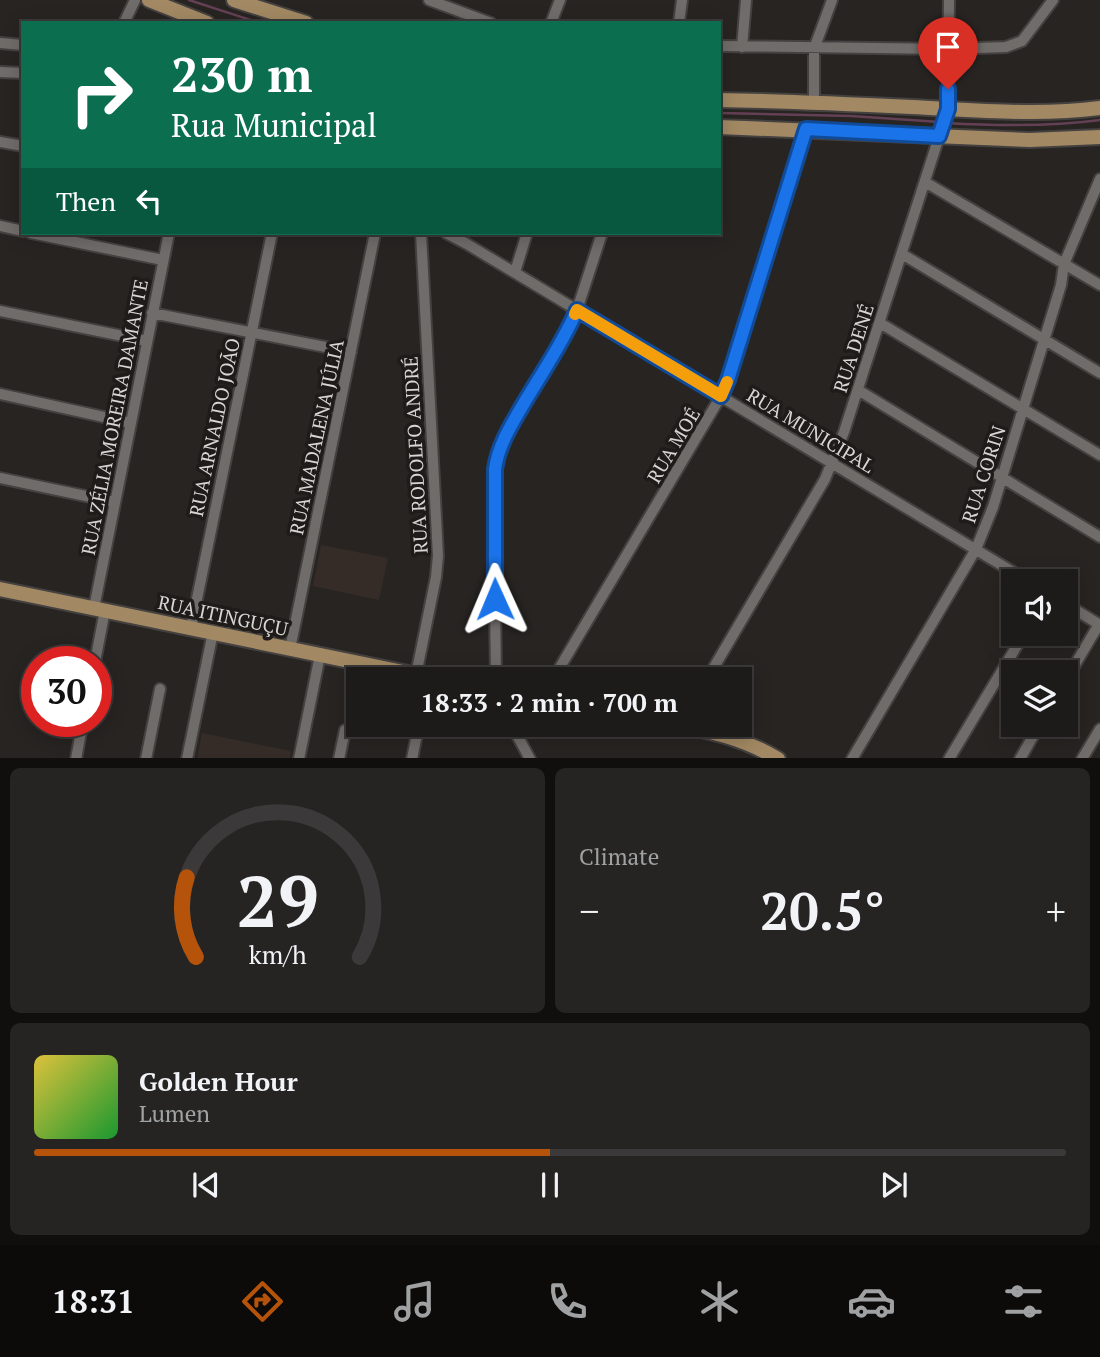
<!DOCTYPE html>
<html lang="en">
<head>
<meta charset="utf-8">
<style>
	body { margin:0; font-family:"PT Serif",serif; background:#252423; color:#f1f3f6; height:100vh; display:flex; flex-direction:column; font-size:26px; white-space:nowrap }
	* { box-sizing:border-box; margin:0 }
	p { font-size:23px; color:#a0a1a2 }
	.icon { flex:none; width:38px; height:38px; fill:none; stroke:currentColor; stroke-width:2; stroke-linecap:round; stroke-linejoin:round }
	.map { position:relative; height:758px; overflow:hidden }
	.drawer { display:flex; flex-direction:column; gap:10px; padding:10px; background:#100f0e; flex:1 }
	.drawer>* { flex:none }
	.banner { position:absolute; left:21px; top:21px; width:700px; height:214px; border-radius:0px; box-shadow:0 4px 18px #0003,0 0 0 2px #3b3939; background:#0b6e4f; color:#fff; overflow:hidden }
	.fabs { position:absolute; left:1001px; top:569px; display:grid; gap:14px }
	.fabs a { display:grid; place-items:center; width:77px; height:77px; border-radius:0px; background:#1d1b1a; box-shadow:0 4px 18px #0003,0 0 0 2px #3b3939; font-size:35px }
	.speed { position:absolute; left:21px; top:646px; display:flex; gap:14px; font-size:35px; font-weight:700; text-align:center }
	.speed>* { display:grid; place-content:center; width:91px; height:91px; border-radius:50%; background:#1d1b1a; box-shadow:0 4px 18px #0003,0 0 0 2px #3b3939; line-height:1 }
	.speed .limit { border:10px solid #d22; background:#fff; color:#111 }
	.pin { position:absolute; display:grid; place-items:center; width:60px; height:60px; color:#fff; margin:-72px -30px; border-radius:50% 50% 50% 0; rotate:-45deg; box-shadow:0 0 7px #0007 }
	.pin .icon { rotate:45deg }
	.me { position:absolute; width:77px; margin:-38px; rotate:359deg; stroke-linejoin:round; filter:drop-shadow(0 0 5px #0008) }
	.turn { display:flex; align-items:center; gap:24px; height:147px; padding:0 35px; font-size:32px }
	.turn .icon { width:91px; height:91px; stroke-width:2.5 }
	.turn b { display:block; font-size:49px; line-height:60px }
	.then { display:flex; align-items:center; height:66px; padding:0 35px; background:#0003; gap:14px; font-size:26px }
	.big { font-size:52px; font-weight:700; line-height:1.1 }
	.drawer .widget { flex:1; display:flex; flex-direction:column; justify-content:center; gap:10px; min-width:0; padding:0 24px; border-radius:10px; background:#252423 }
	.drawer .dial { align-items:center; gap:0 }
	.dial svg { height:182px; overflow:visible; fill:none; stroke:#3b3939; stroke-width:7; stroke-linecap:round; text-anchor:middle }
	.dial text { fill:#f1f3f6; stroke:none }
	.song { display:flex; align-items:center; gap:21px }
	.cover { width:84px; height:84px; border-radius:10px; background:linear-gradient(135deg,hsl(50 70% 55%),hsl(130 70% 35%)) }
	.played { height:7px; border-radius:4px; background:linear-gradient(90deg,#b45309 50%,#3b3939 50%) }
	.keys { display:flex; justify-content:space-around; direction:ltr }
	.heat { display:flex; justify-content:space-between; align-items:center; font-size:38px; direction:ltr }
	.drawer .tiles { flex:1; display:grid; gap:10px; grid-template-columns:1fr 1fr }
	.widget:last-child { grid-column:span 2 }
	.trip { position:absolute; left:346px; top:667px; width:406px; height:70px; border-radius:0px; background:#1d1b1a; box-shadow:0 4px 18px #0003,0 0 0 2px #3b3939; font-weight:700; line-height:70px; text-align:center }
	.dock { display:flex; height:112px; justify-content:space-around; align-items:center; background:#0c0b0a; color:#a0a1a2 }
	.dock .icon { width:49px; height:49px }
	.dock .active { color:#b45309 }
	.dock b { font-size:32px; color:#f1f3f6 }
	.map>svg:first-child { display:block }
	.built { fill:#352c27 }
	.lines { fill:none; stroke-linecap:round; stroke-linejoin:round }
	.stream { stroke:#644054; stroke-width:2.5 }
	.minor-casing { stroke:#444140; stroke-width:14 }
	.major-casing { stroke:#444140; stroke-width:18 }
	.minor { stroke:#706c6a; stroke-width:10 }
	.major { stroke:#a28963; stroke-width:14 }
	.route-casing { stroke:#114b97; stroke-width:18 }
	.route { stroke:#1a73e8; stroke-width:12 }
	.slow { stroke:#f59e0b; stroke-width:12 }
	.labels { text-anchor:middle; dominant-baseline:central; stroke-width:7; stroke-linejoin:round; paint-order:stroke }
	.street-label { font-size:19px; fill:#d8d6d5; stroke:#1e1b19 }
</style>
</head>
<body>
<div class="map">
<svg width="1100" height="759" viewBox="0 0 1100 759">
	<rect width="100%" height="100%" fill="#272422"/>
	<path class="built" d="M 321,545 L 388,558 L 379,600 L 313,586 Z
		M 202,733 L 291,751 L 290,758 L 197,758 Z"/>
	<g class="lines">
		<path class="stream" d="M 189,0 L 260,23
			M 719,113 L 851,116 L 940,122
			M 946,123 C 998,126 1049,127 1100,120"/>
		<defs>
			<path id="minor" d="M 429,0 L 491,23
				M 124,23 L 135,0
				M 551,23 L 560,0
				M 679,23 L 682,0
				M 0,43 L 23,45
				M 719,46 L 949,49 L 1006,47 L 1022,41 L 1053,0
				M 742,47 L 746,0
				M 0,72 L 23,73
				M 814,102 L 814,49 L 832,0
				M 0,142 L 23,146
				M 925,182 L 1100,285
				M 0,226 L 23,231
				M 31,233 L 163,260
				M 446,233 L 467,244 L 1028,581
				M 902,254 L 1100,373
				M 515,272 L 527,233
				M 0,311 L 147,341
				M 152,313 L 351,352
				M 880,323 L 1100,455
				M 858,390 L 1100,537
				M 0,394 L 131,423
				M 0,478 L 114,502
				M 1066,604 L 1100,625
				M 94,608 L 169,233
				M 191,628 L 272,233
				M 290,649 L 375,233
				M 95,662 L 105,610
				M 416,675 L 436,577 L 438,556 L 421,233
				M 496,679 L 494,523 L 495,469 L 497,458 L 503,440 L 570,326 L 577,310 L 602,233
				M 553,679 L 721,396 L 728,380 L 806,129
				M 707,679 L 825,479 L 844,432 L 948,109 L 949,0
				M 1066,680 L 1099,624
				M 511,724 L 530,759
				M 76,759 L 83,721
				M 146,759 L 160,689
				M 187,759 L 213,632
				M 299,759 L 320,655
				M 339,759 L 345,730
				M 412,759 L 419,724
				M 852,759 L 976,549 L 993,507 L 1061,285 L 1064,264 L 1100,179
				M 949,759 L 1024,634
				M 1020,759 L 1040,724
				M 1082,759 L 1100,729"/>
			<path id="major" d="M 149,0 L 207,23
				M 234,0 L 306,23
				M 719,100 C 784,101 848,104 912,107 C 974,110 1038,116 1100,108
				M 719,127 L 1030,140 L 1100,137
				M 0,589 L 437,679
				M 671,724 C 712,732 741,737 778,759"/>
		</defs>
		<use href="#minor" class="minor-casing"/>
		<use href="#major" class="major-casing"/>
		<use href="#minor" class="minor"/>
		<use href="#major" class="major"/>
	</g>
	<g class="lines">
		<defs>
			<path id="route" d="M 495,599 L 495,469 C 498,447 509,429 520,410 C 539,377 562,345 577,310 L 721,396 L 728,380 L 806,129 L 939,136 L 948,109 L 948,89"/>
		</defs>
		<use href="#route" class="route-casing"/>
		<use href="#route" class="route"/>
		<path class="slow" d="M 575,314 L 577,310 L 721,396 L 727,382"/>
	</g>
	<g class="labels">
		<g class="street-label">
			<text transform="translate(853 348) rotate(-72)">RUA DENÉ</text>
			<text transform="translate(114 417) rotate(-79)">RUA ZÉLIA MOREIRA DAMANTE</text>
			<text transform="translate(214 427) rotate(-78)">RUA ARNALDO JOÃO</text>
			<text transform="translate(811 430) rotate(31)">RUA MUNICIPAL</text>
			<text transform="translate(316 437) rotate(-78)">RUA MADALENA JÚLIA</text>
			<text transform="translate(673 445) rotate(-59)">RUA MOÉ</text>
			<text transform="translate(415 455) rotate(-93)">RUA RODOLFO ANDRÉ</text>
			<text transform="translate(983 474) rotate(-72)">RUA CORIN</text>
			<text transform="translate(223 615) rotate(12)">RUA ITINGUÇU</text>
		</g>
	</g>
</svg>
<div class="fabs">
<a><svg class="icon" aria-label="sound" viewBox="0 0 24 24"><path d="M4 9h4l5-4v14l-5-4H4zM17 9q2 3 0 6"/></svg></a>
<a><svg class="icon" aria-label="layers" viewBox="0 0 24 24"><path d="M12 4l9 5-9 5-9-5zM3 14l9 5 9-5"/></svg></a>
</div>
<div class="speed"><div class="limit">30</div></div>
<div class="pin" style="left:948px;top:89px;background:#d93025"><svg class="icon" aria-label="arrive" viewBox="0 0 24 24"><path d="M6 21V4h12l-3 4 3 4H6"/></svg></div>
<svg class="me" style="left:495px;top:599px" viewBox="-20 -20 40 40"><path d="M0-17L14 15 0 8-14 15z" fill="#1a73e8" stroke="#fff" stroke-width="4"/></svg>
<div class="trip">18:33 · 2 min · 700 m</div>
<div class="banner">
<div class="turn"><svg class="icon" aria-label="right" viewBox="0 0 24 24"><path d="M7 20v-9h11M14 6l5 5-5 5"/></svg><div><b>230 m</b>Rua Municipal</div></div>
<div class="then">Then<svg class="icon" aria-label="left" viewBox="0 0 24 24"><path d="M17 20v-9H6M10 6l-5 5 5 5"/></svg></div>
</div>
</div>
<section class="drawer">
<div class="tiles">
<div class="widget dial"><svg viewBox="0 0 100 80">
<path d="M14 69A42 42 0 1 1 86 69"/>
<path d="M14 69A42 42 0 0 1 10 34" stroke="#b45309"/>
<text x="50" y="56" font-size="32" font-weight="700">29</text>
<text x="50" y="72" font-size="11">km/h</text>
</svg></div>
<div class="widget"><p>Climate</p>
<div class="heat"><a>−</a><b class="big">20.5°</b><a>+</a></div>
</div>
<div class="widget">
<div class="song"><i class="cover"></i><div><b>Golden Hour</b><p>Lumen</p></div></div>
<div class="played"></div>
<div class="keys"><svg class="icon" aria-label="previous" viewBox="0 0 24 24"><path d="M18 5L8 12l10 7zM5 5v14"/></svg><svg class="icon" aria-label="pause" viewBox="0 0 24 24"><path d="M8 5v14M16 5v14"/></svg><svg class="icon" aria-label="next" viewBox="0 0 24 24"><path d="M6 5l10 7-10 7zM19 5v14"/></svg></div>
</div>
</div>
</section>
<nav class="dock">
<b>18:31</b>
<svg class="icon active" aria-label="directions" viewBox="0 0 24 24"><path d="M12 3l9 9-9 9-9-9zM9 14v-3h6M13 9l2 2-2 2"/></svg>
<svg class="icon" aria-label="music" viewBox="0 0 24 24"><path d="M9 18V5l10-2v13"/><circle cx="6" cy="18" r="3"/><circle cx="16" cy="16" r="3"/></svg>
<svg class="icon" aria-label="phone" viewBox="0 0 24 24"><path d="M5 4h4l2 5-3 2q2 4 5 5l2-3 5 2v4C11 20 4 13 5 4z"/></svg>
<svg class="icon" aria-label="climate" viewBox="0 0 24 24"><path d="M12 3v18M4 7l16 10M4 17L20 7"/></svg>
<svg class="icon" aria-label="car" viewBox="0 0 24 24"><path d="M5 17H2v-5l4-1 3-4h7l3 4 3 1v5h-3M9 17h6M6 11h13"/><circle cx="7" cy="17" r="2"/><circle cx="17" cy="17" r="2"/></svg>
<svg class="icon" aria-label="filters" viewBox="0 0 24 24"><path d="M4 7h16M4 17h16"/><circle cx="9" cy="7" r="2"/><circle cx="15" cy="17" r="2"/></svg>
</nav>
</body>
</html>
